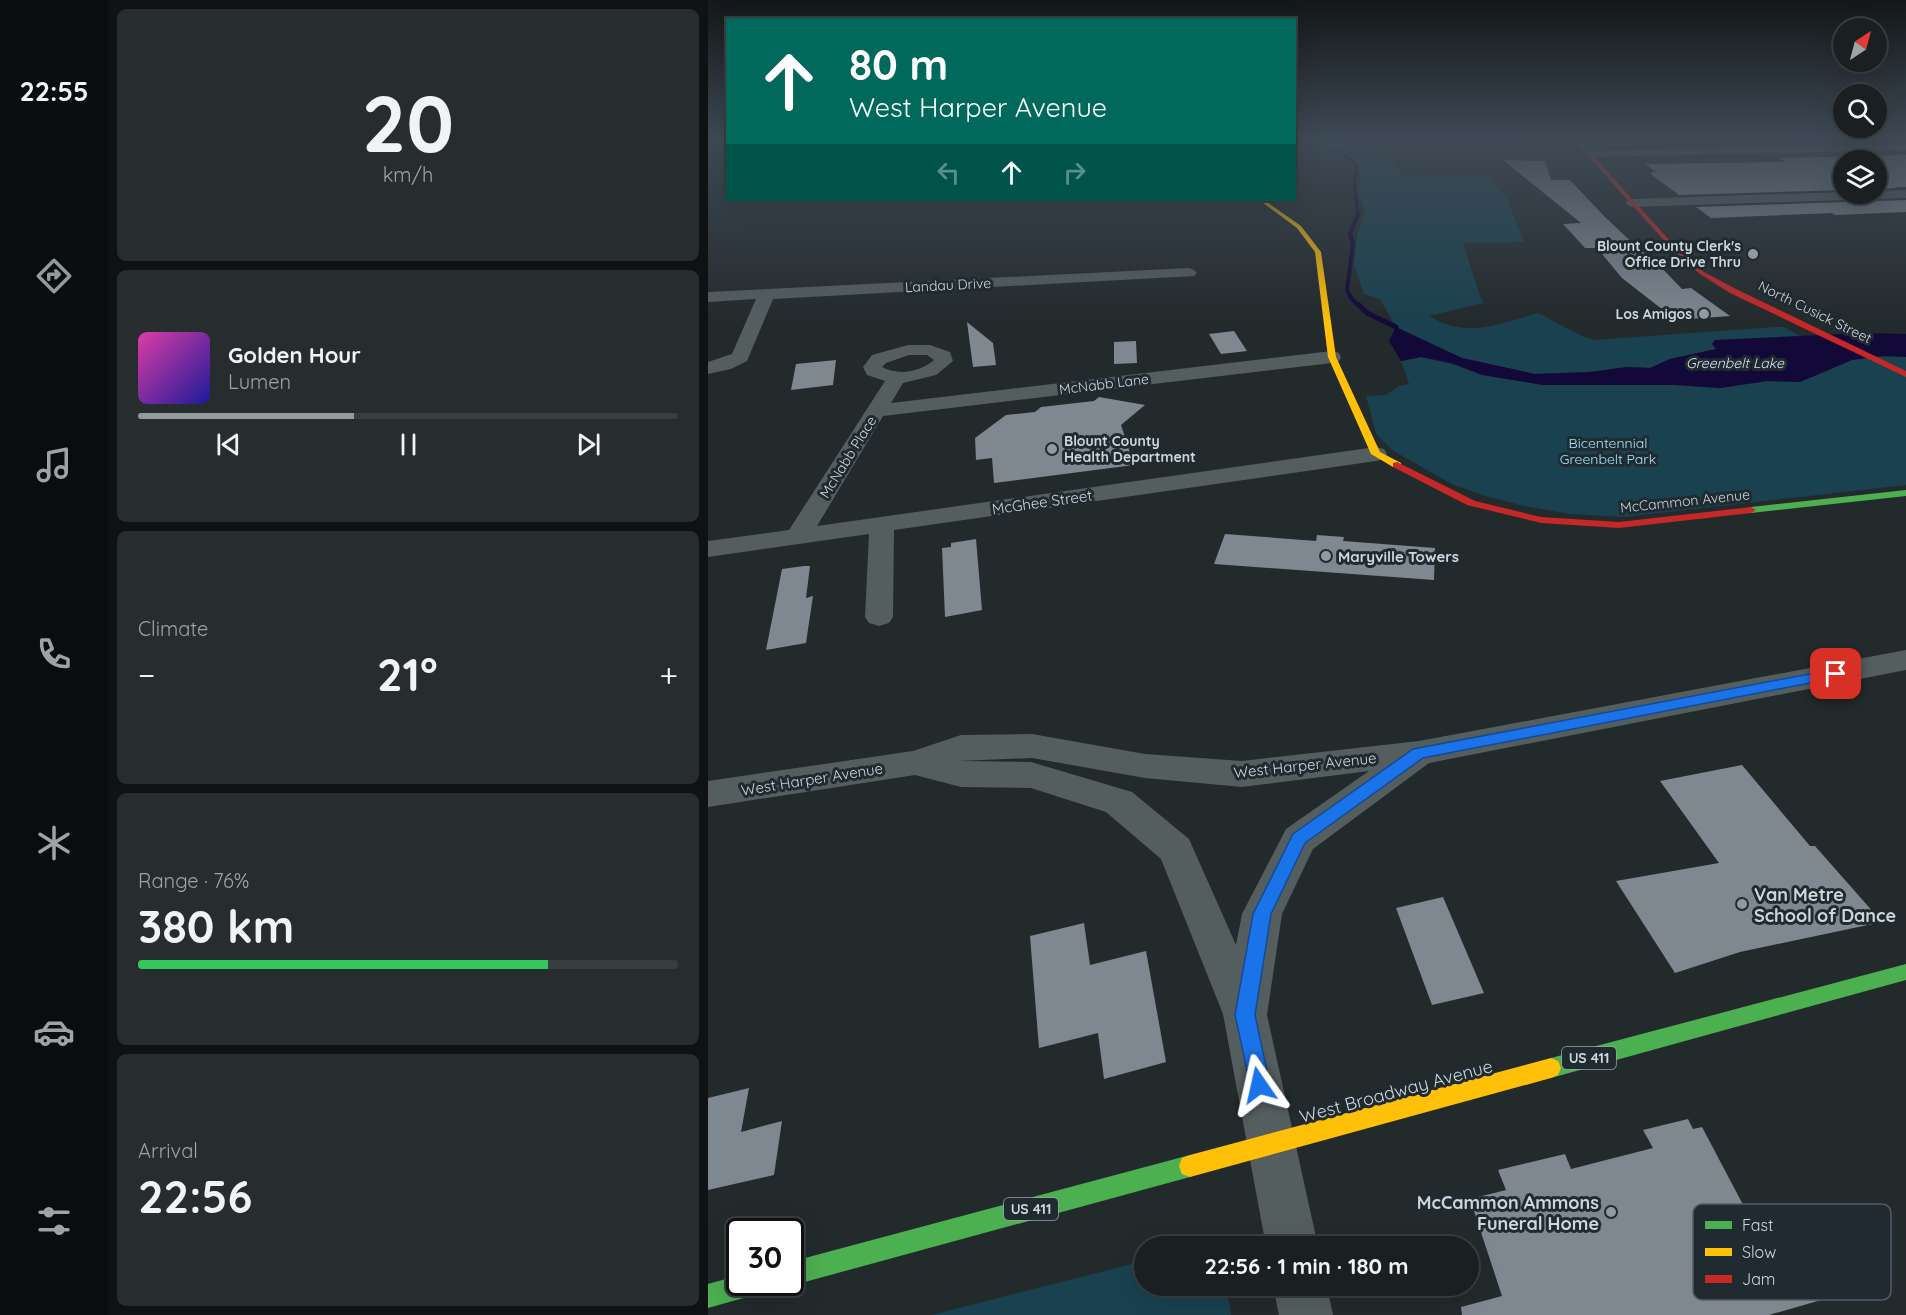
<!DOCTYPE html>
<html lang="en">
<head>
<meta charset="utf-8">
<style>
	body { margin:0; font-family:Quicksand,sans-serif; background:#272d2e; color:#f1f3f6; height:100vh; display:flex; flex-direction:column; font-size:22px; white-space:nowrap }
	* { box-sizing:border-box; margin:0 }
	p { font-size:20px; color:#9fa3a5 }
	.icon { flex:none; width:33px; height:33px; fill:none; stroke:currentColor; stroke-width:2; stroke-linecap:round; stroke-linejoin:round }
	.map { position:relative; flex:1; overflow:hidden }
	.sheet { display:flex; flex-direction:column; gap:9px; padding:9px; background:#0e1212; width:600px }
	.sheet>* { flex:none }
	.hud { position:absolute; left:18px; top:18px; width:570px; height:183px; border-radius:0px; box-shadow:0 6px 24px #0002,0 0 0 2px #383e3f; background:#00695c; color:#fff; overflow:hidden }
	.needle { width:39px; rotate:36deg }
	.buttons { position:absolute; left:1125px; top:18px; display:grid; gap:12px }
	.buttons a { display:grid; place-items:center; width:54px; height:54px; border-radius:50%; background:#1a2021; box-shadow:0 6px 24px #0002,0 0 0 2px #383e3f; font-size:30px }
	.speed { position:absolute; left:18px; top:1218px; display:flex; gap:12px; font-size:30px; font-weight:700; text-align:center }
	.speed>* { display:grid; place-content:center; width:78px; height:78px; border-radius:50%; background:#1a2021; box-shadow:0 6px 24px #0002,0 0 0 2px #383e3f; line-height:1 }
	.speed .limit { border:3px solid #111; border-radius:9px; background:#fff; color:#111 }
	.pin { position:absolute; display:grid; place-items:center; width:51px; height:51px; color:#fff; margin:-26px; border-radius:12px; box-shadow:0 3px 9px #0006 }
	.me { position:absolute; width:66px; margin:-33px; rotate:349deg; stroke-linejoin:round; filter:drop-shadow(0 0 4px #0008) }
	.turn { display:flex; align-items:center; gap:21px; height:126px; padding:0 24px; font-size:27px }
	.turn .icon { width:78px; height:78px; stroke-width:2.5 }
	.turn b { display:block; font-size:42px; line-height:51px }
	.lanes { display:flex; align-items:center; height:57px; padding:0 24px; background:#0003; justify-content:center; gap:30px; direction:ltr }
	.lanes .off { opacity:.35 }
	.big { font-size:45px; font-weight:800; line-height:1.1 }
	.sheet .tile { flex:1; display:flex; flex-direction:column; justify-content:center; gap:9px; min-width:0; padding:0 21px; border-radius:9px; background:#272d2e }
	.sheet .dial { align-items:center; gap:0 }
	.dial b { font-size:78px; line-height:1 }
	.song { display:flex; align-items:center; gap:18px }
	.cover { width:72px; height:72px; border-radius:9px; background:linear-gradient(135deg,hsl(320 70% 55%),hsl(240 70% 35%)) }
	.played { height:6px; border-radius:3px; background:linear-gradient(90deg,#939a9d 40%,#383e3f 40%) }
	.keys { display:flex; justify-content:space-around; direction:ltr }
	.heat { display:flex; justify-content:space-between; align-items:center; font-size:33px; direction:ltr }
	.charge { height:9px; border-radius:4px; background:linear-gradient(90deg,#34c759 76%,#383e3f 0) }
	.trip { position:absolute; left:426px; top:1236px; width:345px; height:60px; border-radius:30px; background:#1a2021; box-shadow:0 6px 24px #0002,0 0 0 2px #383e3f; font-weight:800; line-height:60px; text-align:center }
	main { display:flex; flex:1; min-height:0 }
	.tab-bar { display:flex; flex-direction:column; width:108px; justify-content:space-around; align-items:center; background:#0a0d0d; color:#9fa3a5 }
	.tab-bar .icon { width:42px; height:42px }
	.tab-bar .selected { color:#939a9d }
	.tab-bar b { font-size:27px; color:#f1f3f6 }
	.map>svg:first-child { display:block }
	.green { fill:#1a414f }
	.water { fill:#130938 }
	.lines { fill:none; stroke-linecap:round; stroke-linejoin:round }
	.stream-far2 { stroke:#130938; stroke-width:3 }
	.stream-far1 { stroke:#130938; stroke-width:4 }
	.stream { stroke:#130938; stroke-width:5 }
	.building { fill:#7e8891 }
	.street { fill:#545e5f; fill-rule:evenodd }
	.fast { fill:#4caf50; fill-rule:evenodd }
	.slow { fill:#ffc107; fill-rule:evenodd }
	.jam { fill:#c62828; fill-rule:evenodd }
	.route { fill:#1a73e8; stroke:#114b97; stroke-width:1.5 }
	.poi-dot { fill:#939a9d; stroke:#1f2b30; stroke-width:2 }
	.labels { text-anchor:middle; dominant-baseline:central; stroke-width:6; stroke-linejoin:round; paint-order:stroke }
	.far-poi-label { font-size:14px; font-weight:bold; fill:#cfd6da; stroke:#1f2b30; text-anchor:end }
	.far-street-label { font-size:14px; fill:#cfd6da; stroke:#1f2b30 }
	.far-water-label { font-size:14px; font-style:italic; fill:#dedff1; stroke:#1f2b30 }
	.far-park-label { font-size:14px; fill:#a2e2fb; stroke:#1f2b30 }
	.shield { fill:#1f2b30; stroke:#9aa3a7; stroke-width:1.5 }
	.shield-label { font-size:14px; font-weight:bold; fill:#cfd6da }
	.street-label { font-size:15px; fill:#cfd6da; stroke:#1f2b30 }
	.poi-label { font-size:15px; font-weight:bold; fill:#cfd6da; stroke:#1f2b30; text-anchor:start }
	.near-poi-label { font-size:18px; font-weight:bold; fill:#cfd6da; stroke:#1f2b30; text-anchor:start }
	.near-street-label { font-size:18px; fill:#cfd6da; stroke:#1f2b30 }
	.key { fill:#1f2b30; stroke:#545e63; stroke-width:1.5 }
	.key-label { font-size:16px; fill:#cfd6da }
</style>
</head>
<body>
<main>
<nav class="tab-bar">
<b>22:55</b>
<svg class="icon selected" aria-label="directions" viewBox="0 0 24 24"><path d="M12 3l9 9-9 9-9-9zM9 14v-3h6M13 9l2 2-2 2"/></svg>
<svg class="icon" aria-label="music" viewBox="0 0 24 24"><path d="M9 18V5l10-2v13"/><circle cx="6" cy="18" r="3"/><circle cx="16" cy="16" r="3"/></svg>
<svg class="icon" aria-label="phone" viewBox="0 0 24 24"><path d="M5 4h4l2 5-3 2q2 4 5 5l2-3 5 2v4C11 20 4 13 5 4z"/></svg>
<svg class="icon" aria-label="climate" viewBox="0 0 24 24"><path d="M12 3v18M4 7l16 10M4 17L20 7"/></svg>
<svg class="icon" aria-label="car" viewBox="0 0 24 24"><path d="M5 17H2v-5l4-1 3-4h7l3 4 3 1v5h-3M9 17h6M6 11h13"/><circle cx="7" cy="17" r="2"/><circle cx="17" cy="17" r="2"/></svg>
<svg class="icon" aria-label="filters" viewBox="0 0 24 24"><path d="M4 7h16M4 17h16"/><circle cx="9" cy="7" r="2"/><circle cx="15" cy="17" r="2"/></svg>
</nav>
<section class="sheet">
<div class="tile dial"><b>20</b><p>km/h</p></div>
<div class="tile">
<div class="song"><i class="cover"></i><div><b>Golden Hour</b><p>Lumen</p></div></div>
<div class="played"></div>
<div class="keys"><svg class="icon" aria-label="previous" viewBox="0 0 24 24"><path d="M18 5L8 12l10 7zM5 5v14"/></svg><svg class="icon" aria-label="pause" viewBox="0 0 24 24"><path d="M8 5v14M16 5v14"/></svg><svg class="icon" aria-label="next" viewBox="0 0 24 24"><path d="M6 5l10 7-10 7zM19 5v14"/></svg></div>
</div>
<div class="tile"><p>Climate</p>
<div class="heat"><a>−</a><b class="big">21°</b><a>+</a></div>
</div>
<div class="tile"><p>Range · 76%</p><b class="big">380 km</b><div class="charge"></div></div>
<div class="tile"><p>Arrival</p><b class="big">22:56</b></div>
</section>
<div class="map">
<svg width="1198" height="1315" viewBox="0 0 1198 1315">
	<rect width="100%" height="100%" fill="#232a2c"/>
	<path class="green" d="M 586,139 L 625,139 L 682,154 L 693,175 L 780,177 L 799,199 L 816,242 L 755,243 L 772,296 L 776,303 L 721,316 C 758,339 790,324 830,313 L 876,337 L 887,340 L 1066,327 L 1076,327 L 1094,337 L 1007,340 L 1009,349 L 962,359 L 942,368 L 919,367 L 882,372 L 827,374 L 754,358 L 706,337 L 688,327 L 672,299 L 656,294 L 646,265 L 649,235 L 657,212 L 650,189 L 653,173 L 641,158 L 587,144 Z
		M 1182,356 L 1198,357 L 1198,485 L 917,517 L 862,514 L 816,506 L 774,495 L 744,484 L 717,469 L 684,450 L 668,434 L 658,396 L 678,395 L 691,386 L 701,384 L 693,361 L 713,357 L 835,385 L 967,385 L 1012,388 L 1059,381 L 1092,382 L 1144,360 Z
		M 436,1261 L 436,1286 L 518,1286 L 523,1315 L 224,1315 Z"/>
	<path class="water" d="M 688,327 L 754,358 L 827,374 L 882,372 L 919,367 L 942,368 L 962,359 L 1008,349 L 1004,344 L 1007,340 L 1155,333 L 1198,334 L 1198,357 L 1173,356 L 1144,360 L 1092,382 L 1059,381 L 1012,388 L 967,385 L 835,385 L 774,375 L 743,363 L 713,357 L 693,361 L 681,341 Z"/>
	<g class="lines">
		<path class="stream-far2" d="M 586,140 L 629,151 L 645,160 L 649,167 L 646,184 L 650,214"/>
		<path class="stream-far1" d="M 651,212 L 642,234 L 645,243 L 639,290 L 643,298 L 652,307"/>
		<path class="stream" d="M 651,305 L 659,313 L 688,327"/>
	</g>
	<path class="building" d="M 1198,155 L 1198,187 L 1187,187 L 1189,188 L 1168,189 L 1168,160 L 1136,160 L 1136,190 L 971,195 L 944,175 L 943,172 L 948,172 L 937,164 L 1078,162 L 1071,158 Z
		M 795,160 L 837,161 L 843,180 L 862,180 L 896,216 L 933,251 L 943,257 L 974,289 L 983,288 L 1022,316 L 968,320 L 914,278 L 889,248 L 877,248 L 855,224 L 873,223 Z
		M 1198,200 L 1198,212 L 1127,215 L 1124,213 L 1003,218 L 988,207 Z
		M 259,322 L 285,343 L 288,365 L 265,367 Z
		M 526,331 L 539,351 L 513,354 L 501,334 Z
		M 428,341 L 429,363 L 406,364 L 406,342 Z
		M 128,360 L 125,385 L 83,390 L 88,364 Z
		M 391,397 L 437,405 L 413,425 L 426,465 L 286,483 L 284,458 L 268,460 L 267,438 L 298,415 L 327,412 L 333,407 L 386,401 Z
		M 517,534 L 608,541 L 609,535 L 636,537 L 635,541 L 727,548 L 726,580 L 506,564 Z
		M 268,539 L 274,610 L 237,617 L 234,548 L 243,547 L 243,543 Z
		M 96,566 L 102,566 L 98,598 L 105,596 L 98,643 L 58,650 L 74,569 Z
		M 1034,765 L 1102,846 L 1107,846 L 1174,922 L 1032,952 L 967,973 L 908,881 L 1011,863 L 952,781 Z
		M 735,897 L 776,993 L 724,1005 L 688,908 Z
		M 376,923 L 382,965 L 438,951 L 458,1062 L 396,1079 L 390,1033 L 331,1048 L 322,936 Z
		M 41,1088 L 33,1132 L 74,1121 L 66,1175 L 0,1190 L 0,1098 Z
		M 980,1119 L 985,1129 L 994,1127 L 1050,1233 L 1079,1225 L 1120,1298 L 1061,1315 L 754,1315 L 753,1307 L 794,1296 L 762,1199 L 798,1190 L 790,1170 L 857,1154 L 863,1169 L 945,1148 L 935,1130 Z"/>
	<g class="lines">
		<path class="street" d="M 1198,144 L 1198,150 L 880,157 L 875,154 L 880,151 Z
			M 1198,190 L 1198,198 L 923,207 L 917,203 L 923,199 L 1136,192 L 1168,194 L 1168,191 Z
			M 481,268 L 486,270 L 489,273 L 486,276 L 65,299 L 39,361 L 23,369 L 0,374 L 0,362 L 24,354 L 48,299 L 0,302 L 0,292 Z
			M 200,345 L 222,345 L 242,352 L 245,361 L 228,375 L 195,383 L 183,403 L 624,351 L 631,353 L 633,357 L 631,361 L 624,363 L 175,416 L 109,526 L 668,447 L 676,449 L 679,454 L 676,459 L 668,461 L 186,530 L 185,617 L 181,623 L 171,626 L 161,623 L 157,617 L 161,534 L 0,557 L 0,541 L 81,530 L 177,381 L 159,375 L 155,367 L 164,355 ZM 201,355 L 219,355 L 226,360 C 212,372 191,376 174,367 L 178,363 Z
			M 1198,650 L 1198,670 L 721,763 L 605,849 L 574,914 L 559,1015 L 610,1246 L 558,1246 L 515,1014 L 453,859 L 398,812 L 323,788 L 253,787 L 207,775 L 0,807 L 0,781 L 205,751 L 253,735 L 324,734 L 437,754 L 534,761 L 711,741 ZM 324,758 L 437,778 L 534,787 L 661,771 L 578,829 L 534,914 L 528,945 L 481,839 L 424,792 L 323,762 L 250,761 Z
			M 565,1286 L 619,1286 L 625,1315 L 571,1315 Z"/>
		<path class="fast" d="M 1198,490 L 1198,496 L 1043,513 L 1038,510 L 1043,507 Z
			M 1198,964 L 1198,980 L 843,1078 L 836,1075 L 833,1068 L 836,1061 L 843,1058 Z
			M 482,1155 L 490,1158 L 493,1166 L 490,1174 L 482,1177 L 82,1286 L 74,1282 L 82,1282 L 82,1262 Z
			M 32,1275 L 32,1282 L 63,1282 L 60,1291 L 0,1308 L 0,1284 Z"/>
		<path class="slow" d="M 551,200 L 556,200 L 593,226 L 613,252 L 628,357 L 672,452 L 693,463 L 693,467 L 685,467 L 663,454 L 620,357 L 607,252 L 589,228 Z
			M 843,1058 L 850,1061 L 853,1068 L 850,1075 L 843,1078 L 482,1177 L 474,1174 L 471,1166 L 474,1158 L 482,1155 Z"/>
		<path class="jam" d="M 865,139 L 870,139 L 973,253 L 996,272 L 1028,289 L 1198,371 L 1198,377 L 1022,293 L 992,274 L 969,255 Z
			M 689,462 L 767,501 L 833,517 L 911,522 L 1043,507 L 1048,510 L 1043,513 L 911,528 L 833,523 L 759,505 L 685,467 L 685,463 Z"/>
	</g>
	<linearGradient id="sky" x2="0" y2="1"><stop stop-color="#131718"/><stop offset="0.43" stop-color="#3f4a56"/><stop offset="1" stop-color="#3f4a56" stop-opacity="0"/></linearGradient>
	<rect width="1198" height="323" fill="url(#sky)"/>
	<path class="route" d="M 1128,669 L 1135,674 L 1133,677 L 715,758 L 597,843 L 563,914 L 547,1015 L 562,1085 L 559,1093 L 551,1096 L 544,1093 L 527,1015 L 545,914 L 585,834 L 705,749 Z"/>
	<g class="poi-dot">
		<circle cx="1045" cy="254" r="6"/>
		<circle cx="996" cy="314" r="6"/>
		<circle cx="344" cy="449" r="6"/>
		<circle cx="618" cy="556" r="6"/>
		<circle cx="1034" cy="904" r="6"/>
		<circle cx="903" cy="1212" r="6"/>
	</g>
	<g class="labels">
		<g class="far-poi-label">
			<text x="1033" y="246">Blount County Clerk's<tspan x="1033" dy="16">Office Drive Thru</tspan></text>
			<text x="984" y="314">Los Amigos</text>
			<text x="356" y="441" text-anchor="start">Blount County<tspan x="356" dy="16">Health Department</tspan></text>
		</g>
		<g class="far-street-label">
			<text transform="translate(240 285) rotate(-3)">Landau Drive</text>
			<text transform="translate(1107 312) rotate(26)">North Cusick Street</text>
			<text transform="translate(396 384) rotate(-7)">McNabb Lane</text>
			<text transform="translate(140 457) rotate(-58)">McNabb Place</text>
			<text transform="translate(977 501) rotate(-6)">McCammon Avenue</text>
		</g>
		<g class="far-water-label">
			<text x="1027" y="363">Greenbelt Lake</text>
		</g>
		<g class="far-park-label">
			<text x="900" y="443">Bicentennial<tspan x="900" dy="16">Greenbelt Park</tspan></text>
		</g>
		<g class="shield">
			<rect x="854" y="1047" width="54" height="22" rx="4.5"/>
			<rect x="296" y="1198" width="54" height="22" rx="4.5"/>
		</g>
		<g class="shield-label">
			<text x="881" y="1058">US 411</text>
			<text x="323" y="1209">US 411</text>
		</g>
		<g class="street-label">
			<text transform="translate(334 502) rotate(-8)">McGhee Street</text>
			<text transform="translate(597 765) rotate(-6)">West Harper Avenue</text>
			<text transform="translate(104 779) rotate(-9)">West Harper Avenue</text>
		</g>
		<g class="poi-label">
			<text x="630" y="556">Maryville Towers</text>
		</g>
		<g class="near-poi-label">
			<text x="1046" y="894">Van Metre<tspan x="1046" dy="21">School of Dance</tspan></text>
			<text x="891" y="1202" text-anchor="end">McCammon Ammons<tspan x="891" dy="21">Funeral Home</tspan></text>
		</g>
		<g class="near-street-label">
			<text transform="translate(688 1091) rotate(-15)">West Broadway Avenue</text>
		</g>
	</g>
	<rect x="985" y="1204" width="198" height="96" rx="9" class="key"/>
	<rect x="997" y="1221" width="27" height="8" fill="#4caf50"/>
	<rect x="997" y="1248" width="27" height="8" fill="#ffc107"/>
	<rect x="997" y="1275" width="27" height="8" fill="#c62828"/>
	<g class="key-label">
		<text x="1034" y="1231">Fast</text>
		<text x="1034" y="1258">Slow</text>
		<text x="1034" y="1285">Jam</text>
	</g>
</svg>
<div class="buttons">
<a><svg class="needle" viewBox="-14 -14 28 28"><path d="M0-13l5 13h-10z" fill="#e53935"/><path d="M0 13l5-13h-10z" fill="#9fa3a5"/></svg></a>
<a><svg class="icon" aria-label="search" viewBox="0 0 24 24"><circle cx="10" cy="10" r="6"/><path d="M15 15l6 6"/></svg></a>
<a><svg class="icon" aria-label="layers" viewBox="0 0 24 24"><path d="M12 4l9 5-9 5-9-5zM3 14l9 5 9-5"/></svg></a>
</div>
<div class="speed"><div class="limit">30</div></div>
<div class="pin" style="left:1128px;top:674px;background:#d93025"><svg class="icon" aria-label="arrive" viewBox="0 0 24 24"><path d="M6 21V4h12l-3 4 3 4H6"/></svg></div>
<svg class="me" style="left:551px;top:1085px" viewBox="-20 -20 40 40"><path d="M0-17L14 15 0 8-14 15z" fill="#1a73e8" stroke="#fff" stroke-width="4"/></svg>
<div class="trip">22:56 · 1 min · 180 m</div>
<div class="hud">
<div class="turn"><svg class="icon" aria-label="ahead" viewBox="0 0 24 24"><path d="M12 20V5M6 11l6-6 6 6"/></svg><div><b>80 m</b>West Harper Avenue</div></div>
<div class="lanes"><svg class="icon off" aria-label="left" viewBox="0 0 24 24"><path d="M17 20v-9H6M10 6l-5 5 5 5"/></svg><svg class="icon" aria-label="ahead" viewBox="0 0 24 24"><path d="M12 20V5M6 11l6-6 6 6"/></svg><svg class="icon off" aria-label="right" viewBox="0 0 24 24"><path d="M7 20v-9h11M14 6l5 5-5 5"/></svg></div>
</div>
</div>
</main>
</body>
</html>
